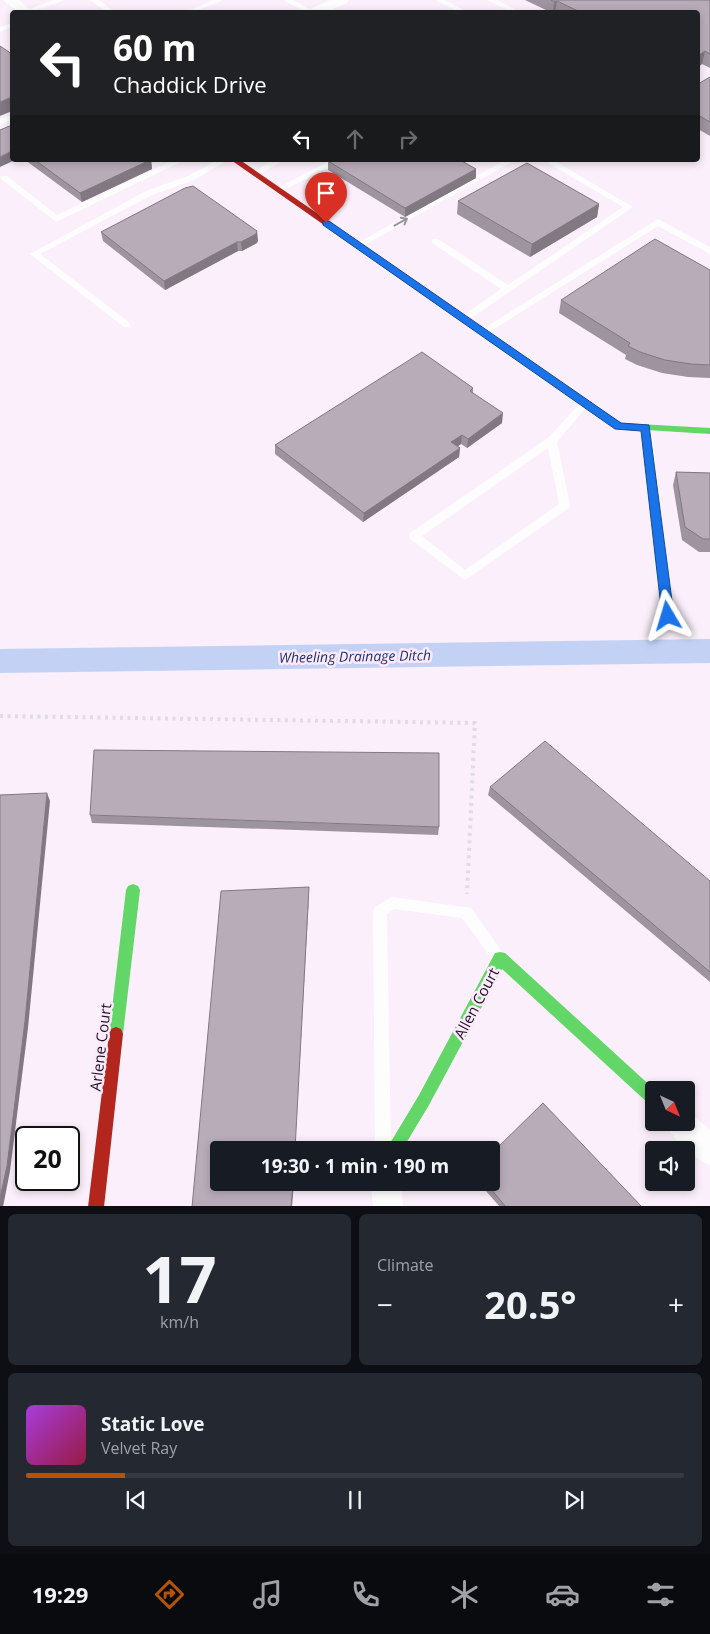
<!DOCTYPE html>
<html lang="en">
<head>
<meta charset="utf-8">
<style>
	body { margin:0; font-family:"Open Sans",sans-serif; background:#242831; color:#f1f3f6; height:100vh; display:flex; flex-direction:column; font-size:19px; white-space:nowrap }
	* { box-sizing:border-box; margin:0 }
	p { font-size:16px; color:#9ea1a6 }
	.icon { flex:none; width:28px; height:28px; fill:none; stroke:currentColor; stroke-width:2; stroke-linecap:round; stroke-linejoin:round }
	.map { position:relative; height:1206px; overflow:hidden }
	.side { display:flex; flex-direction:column; gap:8px; padding:8px; background:#0d0f14; flex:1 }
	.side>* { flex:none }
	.banner { position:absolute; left:10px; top:10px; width:690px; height:152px; border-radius:5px; box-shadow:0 2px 8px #0003; background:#202124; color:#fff; overflow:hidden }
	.needle { width:32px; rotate:137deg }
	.buttons { position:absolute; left:645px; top:1081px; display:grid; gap:10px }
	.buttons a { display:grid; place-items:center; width:50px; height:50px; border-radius:5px; background:#171b24; box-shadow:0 2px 8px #0003; font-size:25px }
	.speed { position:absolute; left:15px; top:1126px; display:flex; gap:10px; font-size:25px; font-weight:700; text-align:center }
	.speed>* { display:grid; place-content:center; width:65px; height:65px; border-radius:50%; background:#171b24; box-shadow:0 2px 8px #0003; line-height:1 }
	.speed .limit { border:2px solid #111; border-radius:8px; background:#fff; color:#111 }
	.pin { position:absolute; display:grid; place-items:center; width:42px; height:42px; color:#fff; margin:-51px -21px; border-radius:50% 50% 50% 0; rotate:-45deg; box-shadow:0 0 5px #0007 }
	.pin .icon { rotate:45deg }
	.me { position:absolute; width:55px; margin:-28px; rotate:353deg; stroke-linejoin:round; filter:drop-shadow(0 0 4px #0008) }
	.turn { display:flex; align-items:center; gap:18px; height:105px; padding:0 20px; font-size:22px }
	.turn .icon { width:65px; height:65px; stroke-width:2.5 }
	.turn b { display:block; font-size:35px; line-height:42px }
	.lanes { display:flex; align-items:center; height:48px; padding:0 20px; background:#0003; justify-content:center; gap:25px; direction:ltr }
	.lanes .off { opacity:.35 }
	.big { font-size:38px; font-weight:700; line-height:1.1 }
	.side .tile { flex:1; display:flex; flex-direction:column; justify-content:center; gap:8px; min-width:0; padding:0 18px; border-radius:8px; background:#242831 }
	.side .dial { align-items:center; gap:0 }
	.dial b { font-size:65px; line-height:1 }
	.song { display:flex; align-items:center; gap:15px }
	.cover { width:60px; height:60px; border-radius:8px; background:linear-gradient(135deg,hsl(280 70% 55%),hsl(340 70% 35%)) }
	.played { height:5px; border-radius:2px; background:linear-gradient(90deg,#b45309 15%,#363941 15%) }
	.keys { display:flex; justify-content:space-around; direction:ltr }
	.heat { display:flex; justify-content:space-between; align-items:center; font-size:28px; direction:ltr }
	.side .tiles { flex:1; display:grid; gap:8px; grid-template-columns:1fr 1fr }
	.tile:last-child { grid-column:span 2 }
	.trip { position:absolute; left:210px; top:1141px; width:290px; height:50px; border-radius:5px; background:#171b24; box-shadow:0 2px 8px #0003; font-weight:700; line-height:50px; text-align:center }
	.tabs { display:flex; height:80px; justify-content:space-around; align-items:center; background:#090b0e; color:#9ea1a6 }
	.tabs .icon { width:35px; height:35px }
	.tabs .selected { color:#b45309 }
	.tabs b { font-size:22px; color:#f1f3f6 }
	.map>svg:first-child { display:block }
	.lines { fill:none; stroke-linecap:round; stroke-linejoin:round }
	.canal { fill:#c3d2f4; fill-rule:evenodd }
	.path { stroke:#e0dce0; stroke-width:4; stroke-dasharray:3 4.5; stroke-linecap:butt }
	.lane { fill:#fefdfe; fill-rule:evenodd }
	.street { fill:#fefdfe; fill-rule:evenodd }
	.fast { fill:#63d668; fill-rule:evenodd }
	.jam { fill:#b3261e; fill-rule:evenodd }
	.wall { fill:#9e949f }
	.shaded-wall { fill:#817882 }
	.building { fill:#b8acb9; stroke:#817882 }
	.oneway { stroke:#999499 }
	.route { fill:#1a73e8; stroke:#114b97 }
	.labels { text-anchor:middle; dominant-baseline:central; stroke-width:5; stroke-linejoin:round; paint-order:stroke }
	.water-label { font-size:14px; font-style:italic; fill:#193369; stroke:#feeaff }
	.near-street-label { font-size:15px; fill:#1d141d; stroke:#feeaff }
</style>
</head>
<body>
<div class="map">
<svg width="710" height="1207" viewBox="0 0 710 1207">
	<rect width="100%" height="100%" fill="#faeffa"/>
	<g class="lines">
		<path class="canal" d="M 710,639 L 710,663 L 0,673 L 0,649 Z"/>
		<path class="path" d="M 0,716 L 475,723 L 467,894"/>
		<path class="lane" d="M 54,0 L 65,0 L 31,12 L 21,12 Z
			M 90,0 L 99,0 L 115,12 L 107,12 Z
			M 213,0 L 223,0 L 194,12 L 185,12 Z
			M 283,0 L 293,0 L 315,12 L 306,12 Z
			M 435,0 L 445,0 L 468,12 L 459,12 Z
			M 487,0 L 497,0 L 520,12 L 511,12 Z
			M 12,23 L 12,27 L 0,32 L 0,27 Z
			M 12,115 L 12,120 L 0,124 L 0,119 Z
			M 174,160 L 185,160 L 56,222 L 0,178 L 1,176 L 7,176 L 57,215 Z
			M 218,160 L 228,160 L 194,180 L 152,195 L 40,254 L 130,323 L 130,327 L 124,327 L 30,254 L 146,191 L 188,176 Z
			M 274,160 L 284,160 L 258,175 L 252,175 L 251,173 Z
			M 331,160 L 341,160 L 281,192 L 278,193 L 274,190 Z
			M 505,160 L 515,160 L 361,247 L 355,247 L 354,245 Z
			M 543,160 L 553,160 L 633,207 L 467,321 L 461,321 L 461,317 L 501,289 L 432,243 L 432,239 L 438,239 L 508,285 L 623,207 Z
			M 658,219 L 710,247 L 710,254 L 658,226 L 486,334 L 483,335 L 478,332 Z
			M 585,400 L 588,401 L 590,403 L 588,405 L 557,442 L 570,505 L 569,508 L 465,580 L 410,539 L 409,536 L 410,533 L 548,438 L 582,401 ZM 548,448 L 559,504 L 465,570 L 422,536 Z
			M 646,425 L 651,428 L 674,616 L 672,619 L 664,619 L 662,616 L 641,428 Z
			M 392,897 L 471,908 L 506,957 L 504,962 L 499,963 L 494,962 L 462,918 L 394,909 L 387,914 L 391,1150 L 375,1150 L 373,911 L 375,907 Z"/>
		<path class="street" d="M 3,0 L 19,0 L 33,12 L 18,12 Z
			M 330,0 L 349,0 L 347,3 L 326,12 L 308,12 L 310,9 Z
			M 686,1110 L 710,1130 L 710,1165 C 693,1158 673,1140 665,1122 L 686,1122 Z
			M 371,1182 L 401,1182 L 403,1207 L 373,1207 Z"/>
		<path class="fast" d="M 453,308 L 621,423 L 710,428 L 710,434 L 615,428 L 450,313 L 448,311 Z
			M 133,884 L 138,886 L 140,890 L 123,1034 L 121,1039 L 116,1041 L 111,1039 L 109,1034 L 126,890 L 128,886 Z
			M 500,952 L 505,953 L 655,1090 L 654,1106 L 649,1104 L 502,969 L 429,1105 L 402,1150 L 386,1150 L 419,1095 L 495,953 Z"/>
		<path class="jam" d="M 231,160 L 240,160 L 456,309 L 456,313 L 450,313 Z
			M 116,1027 L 121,1029 L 123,1034 L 104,1207 L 88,1207 L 109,1034 L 111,1029 Z"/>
	</g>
	<path class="wall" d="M 525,0 L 710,0 L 710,68 L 702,64 L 698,67 L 698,12 L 550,12 Z
		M 710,77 L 710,136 L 698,129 L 698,84 Z
		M 25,160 L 151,160 L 152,169 L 82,202 Z
		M 328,161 L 476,169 L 476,178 L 405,217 L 328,170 Z
		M 458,201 L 599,204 L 597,217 L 530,257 L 457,214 Z
		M 101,232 L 258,240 L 257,243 L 242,251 L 238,251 L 165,290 L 103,241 Z
		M 710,270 L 710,378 L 688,377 L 662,373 L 637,365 L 625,359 L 626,355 L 559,313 L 561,300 Z
		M 473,388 L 473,393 L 502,423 L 467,448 L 461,444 L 458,446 L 460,448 L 459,457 L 363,522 L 275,454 L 275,445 Z
		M 676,472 L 710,473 L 710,552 L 699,552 L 682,540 L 673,485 Z
		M 490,787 L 710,881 L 710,982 L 488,795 Z
		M 90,815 L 439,827 L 438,835 L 92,823 Z
		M 478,1182 L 491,1182 L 642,1207 L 500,1207 Z"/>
	<path class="shaded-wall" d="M 557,1 L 555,12 L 553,12 L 554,2 Z
		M 705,51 L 702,64 L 698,67 L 698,56 Z
		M 12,97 L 12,111 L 0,116 L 0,102 Z
		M 12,151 L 12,160 L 15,160 L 0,167 L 0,157 Z
		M 150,160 L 151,160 L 152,169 L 82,202 L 80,193 Z
		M 476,169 L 476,178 L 405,217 L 405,208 Z
		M 599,204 L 597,217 L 530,257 L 532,244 Z
		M 257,231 L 258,240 L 257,243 L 242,251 L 241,242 Z
		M 237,242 L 238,251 L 165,290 L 164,281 Z
		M 503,413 L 502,423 L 467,448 L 468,439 Z
		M 462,435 L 461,444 L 451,451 L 451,442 Z
		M 460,448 L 459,457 L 363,522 L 364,513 Z
		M 47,793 L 50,801 L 28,1028 L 10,1171 L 3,1207 L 0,1207 L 0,1198 Z
		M 309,887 L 309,894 L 295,1150 Z
		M 293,1182 L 294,1182 L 292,1207 L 291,1207 Z"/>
	<path class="building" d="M 551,0 L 710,0 L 710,54 L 705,51 L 698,56 L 698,12 L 580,12 L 557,1 L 554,2 Z
		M 0,46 L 12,54 L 12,97 L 0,102 Z
		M 710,77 L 710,122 L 698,115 L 698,84 Z
		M 12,125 L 12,151 L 0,157 L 0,130 Z
		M 35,160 L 150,160 L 80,193 Z
		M 330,160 L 460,160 L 476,169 L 405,208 L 328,161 Z
		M 527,163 L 599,204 L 532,244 L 458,201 Z
		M 193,186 L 257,231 L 256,234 L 241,242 L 237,242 L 164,281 L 101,232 L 185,188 Z
		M 655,239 L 710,270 L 710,365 L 691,364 L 665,360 L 640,352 L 628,346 L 630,343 L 561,300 Z
		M 422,352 L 473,388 L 470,391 L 503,413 L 468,439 L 462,435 L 451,442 L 460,448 L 364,513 L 275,445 Z
		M 676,472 L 710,473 L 710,539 L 703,539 L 685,527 Z
		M 545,741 L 710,881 L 710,972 L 490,787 Z
		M 94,750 L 439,753 L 439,827 L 90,815 Z
		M 47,793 L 25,1021 L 7,1166 L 0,1198 L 0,795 Z
		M 309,887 L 295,1150 L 219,1150 L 219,1182 L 293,1182 L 291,1207 L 192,1207 L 221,891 Z
		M 543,1103 L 642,1207 L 506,1207 L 485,1182 L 491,1182 L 491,1154 Z"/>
	<defs><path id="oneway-shaft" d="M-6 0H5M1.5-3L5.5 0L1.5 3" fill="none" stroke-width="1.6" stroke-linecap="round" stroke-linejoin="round" transform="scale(1.25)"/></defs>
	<use class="oneway" href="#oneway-shaft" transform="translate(401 222) rotate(-29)"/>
	<path class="route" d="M 323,221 L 329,221 L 621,423 L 649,425 L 674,616 L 672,620 L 664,620 L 662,616 L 641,431 L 615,429 L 323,225 Z"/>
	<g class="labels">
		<g class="water-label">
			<text transform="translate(355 656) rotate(-1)">Wheeling Drainage Ditch</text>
		</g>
		<g class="near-street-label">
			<text transform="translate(476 1003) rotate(-62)">Allen Court</text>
			<text transform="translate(100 1047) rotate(-83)">Arlene Court</text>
		</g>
	</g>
</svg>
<div class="buttons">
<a><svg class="needle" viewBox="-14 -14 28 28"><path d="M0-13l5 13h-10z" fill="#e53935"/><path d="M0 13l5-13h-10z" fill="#9ea1a6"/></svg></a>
<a><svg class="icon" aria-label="sound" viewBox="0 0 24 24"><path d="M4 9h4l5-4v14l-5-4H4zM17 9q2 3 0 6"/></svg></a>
</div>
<div class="speed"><div class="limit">20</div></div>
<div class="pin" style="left:326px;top:223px;background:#d93025"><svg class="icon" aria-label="arrive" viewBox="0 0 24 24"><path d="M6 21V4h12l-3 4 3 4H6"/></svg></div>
<svg class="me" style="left:668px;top:616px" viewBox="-20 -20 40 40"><path d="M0-17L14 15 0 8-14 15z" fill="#1a73e8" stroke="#fff" stroke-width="4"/></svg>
<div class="trip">19:30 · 1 min · 190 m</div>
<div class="banner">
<div class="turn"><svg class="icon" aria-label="left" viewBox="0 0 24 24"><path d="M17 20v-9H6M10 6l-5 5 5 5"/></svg><div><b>60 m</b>Chaddick Drive</div></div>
<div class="lanes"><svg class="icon" aria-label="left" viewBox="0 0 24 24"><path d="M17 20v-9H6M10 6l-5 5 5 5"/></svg><svg class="icon off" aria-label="ahead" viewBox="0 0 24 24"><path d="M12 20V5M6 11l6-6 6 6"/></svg><svg class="icon off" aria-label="right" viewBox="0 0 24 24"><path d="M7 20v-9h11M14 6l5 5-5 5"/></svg></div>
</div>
</div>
<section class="side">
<div class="tiles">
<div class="tile dial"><b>17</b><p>km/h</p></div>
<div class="tile"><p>Climate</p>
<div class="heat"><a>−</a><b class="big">20.5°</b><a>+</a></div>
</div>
<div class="tile">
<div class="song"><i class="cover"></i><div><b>Static Love</b><p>Velvet Ray</p></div></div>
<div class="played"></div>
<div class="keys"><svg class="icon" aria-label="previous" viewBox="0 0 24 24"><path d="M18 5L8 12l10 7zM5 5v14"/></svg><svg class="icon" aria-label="pause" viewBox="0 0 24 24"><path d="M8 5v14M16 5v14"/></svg><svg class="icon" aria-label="next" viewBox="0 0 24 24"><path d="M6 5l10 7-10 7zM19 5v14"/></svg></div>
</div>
</div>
</section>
<nav class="tabs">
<b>19:29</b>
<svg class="icon selected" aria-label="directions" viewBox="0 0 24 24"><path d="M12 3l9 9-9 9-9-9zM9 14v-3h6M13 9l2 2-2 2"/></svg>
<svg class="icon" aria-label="music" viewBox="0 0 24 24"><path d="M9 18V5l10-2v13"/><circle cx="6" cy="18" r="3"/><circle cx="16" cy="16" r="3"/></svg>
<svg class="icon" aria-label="phone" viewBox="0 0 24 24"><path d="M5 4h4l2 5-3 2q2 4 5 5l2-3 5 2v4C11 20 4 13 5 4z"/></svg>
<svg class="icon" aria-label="climate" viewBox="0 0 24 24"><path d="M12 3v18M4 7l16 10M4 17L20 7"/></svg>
<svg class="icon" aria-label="car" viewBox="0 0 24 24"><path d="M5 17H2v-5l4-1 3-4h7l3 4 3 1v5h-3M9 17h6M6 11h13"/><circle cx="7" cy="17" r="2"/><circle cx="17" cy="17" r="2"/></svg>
<svg class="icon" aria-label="filters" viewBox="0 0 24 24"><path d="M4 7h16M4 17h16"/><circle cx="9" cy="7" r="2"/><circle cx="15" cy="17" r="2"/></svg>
</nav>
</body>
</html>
